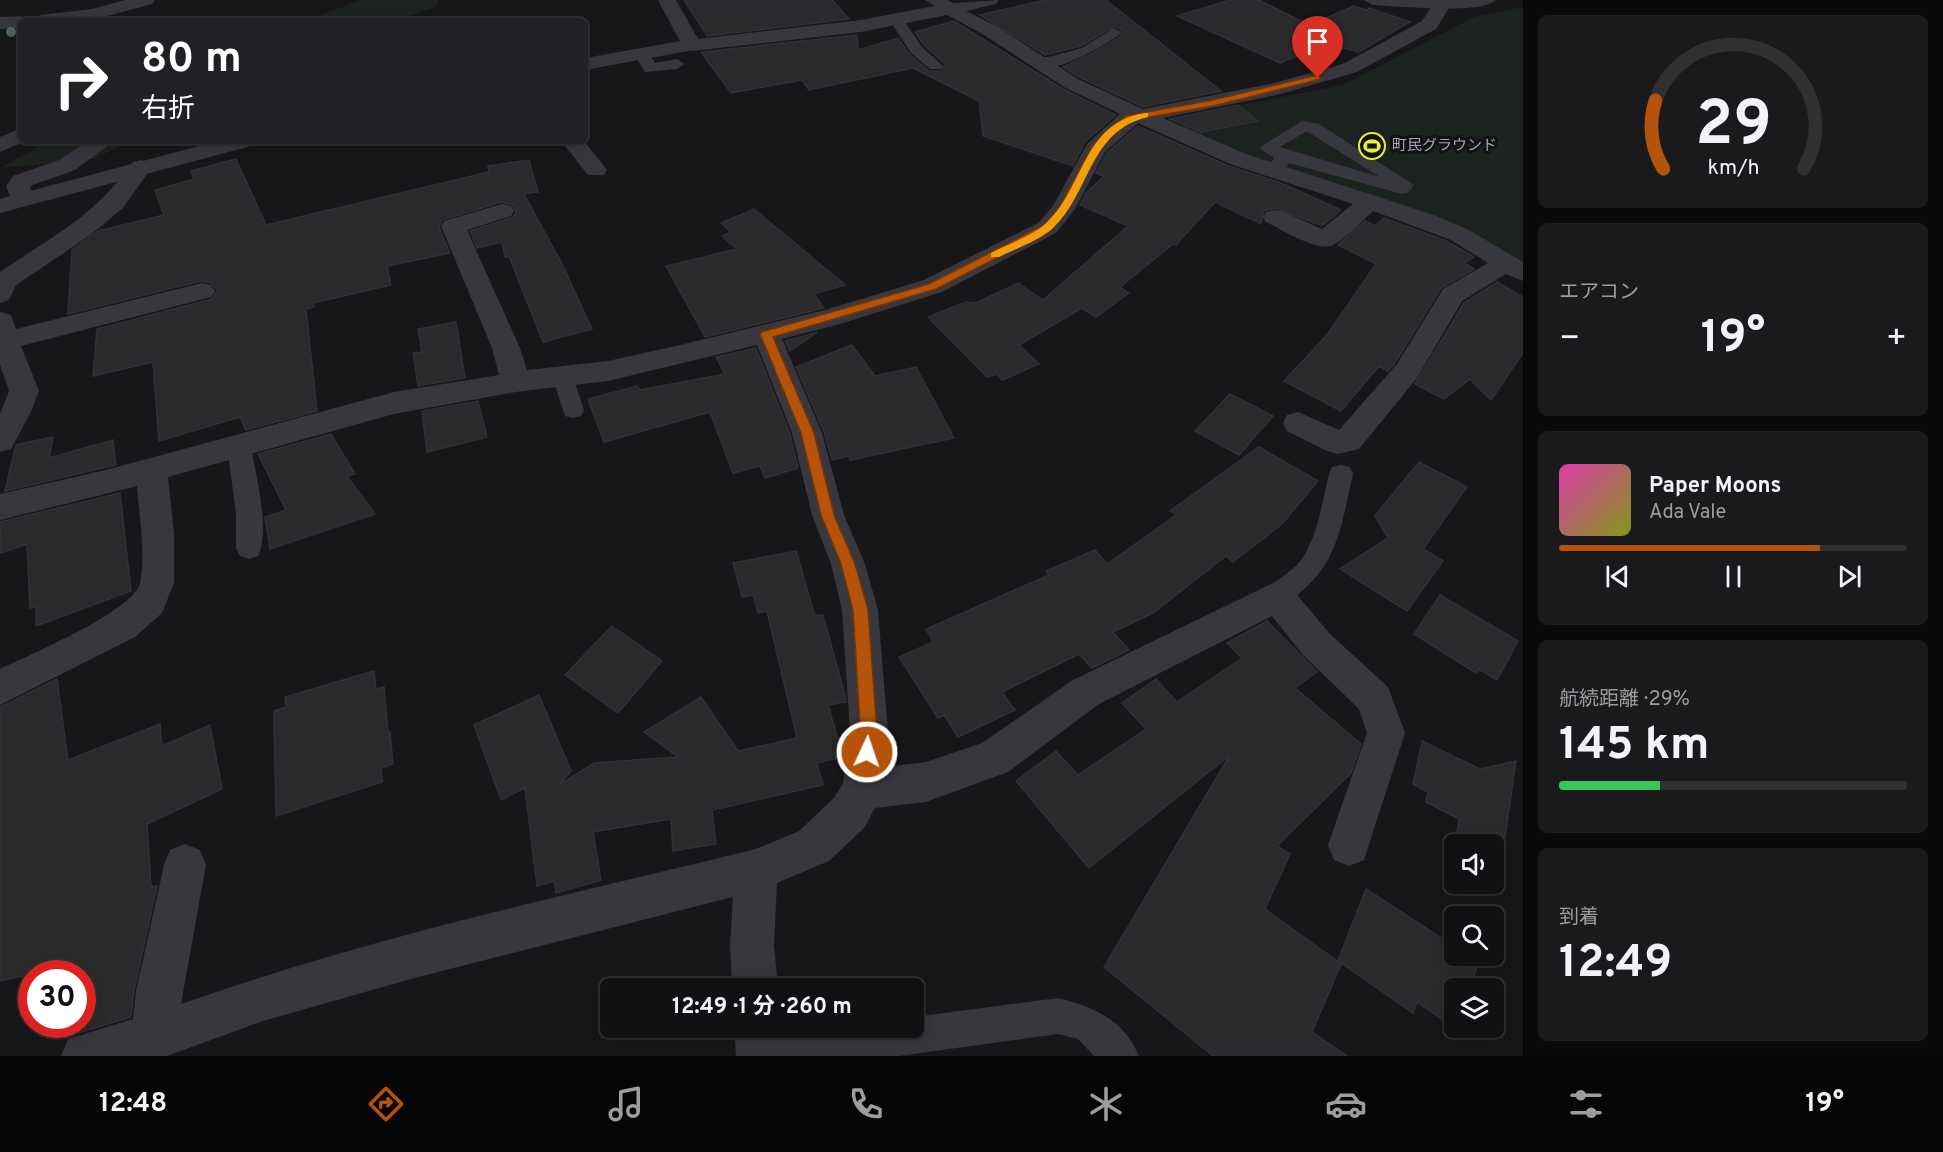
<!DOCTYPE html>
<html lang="ja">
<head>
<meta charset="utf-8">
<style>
	body { margin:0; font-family:Overpass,"Noto Sans JP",sans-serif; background:#1a191b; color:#f1f3f6; height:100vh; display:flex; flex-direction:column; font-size:22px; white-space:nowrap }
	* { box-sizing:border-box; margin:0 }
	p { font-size:20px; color:#9c9d9f }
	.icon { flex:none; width:33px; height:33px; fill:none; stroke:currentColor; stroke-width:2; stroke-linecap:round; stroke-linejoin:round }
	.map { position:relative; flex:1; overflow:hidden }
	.details { display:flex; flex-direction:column; gap:15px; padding:15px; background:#09090a; width:420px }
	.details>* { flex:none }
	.hud { position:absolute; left:18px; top:18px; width:570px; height:126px; border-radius:9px; box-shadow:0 3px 15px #0003,0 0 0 2px #303032; background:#202124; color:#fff; overflow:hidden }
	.controls { position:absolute; left:1444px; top:834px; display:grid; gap:12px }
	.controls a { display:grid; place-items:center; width:60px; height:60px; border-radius:9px; background:#111012; box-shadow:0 3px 15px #0003,0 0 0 2px #303032; font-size:30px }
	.speed { position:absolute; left:18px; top:960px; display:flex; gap:12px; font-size:30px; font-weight:700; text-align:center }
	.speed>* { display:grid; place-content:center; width:78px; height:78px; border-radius:50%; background:#111012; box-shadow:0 3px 15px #0003,0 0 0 2px #303032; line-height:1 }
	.speed .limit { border:9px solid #d22; background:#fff; color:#111 }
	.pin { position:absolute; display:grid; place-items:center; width:51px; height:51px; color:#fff; margin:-62px -26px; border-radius:50% 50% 50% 0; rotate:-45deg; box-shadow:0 0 6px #0007 }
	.pin .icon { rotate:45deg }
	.me { position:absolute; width:66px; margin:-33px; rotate:3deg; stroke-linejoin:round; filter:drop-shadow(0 0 4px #0008) }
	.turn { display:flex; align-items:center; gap:21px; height:126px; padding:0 24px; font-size:27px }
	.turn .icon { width:78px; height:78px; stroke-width:2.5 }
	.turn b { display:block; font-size:42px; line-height:51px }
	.big { font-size:45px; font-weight:700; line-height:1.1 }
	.details .card { flex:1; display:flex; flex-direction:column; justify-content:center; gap:9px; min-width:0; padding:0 21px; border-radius:9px; background:#1a191b }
	.details .dial { align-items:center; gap:0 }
	.dial svg { height:156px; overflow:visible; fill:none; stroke:#303032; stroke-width:7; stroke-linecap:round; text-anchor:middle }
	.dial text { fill:#f1f3f6; stroke:none }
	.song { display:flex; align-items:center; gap:18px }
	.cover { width:72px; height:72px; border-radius:9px; background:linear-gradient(135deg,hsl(320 70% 55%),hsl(70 70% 35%)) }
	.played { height:6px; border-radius:3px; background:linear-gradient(90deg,#b45309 75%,#303032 75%) }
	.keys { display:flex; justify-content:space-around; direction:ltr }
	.heat { display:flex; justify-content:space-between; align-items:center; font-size:33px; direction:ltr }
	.charge { height:9px; border-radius:4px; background:linear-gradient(90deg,#34c759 29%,#303032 0) }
	.trip { position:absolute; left:600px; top:978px; width:324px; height:60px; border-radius:9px; background:#111012; box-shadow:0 3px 15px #0003,0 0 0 2px #303032; font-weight:700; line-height:60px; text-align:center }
	.tabs { display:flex; height:96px; justify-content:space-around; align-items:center; background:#070607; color:#9c9d9f }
	.tabs .icon { width:42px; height:42px }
	.tabs .active { color:#b45309 }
	.tabs b { font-size:27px; color:#f1f3f6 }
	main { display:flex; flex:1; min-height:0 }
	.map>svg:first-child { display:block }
	.green { fill:#1c231f }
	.building { fill:#2a292c; stroke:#313034; stroke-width:1.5 }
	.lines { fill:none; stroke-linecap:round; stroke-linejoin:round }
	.service { fill:#38373d; fill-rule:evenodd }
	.minor { fill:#38373d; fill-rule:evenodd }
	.tertiary { fill:#38373d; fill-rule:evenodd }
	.tree { fill:#516359 }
	.route { fill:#b45309; stroke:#753606; stroke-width:1.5 }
	.slow { fill:#f59e0b }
	.labels { text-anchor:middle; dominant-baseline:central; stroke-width:6; stroke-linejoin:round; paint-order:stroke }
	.far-poi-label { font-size:15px; fill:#a9a8b7; stroke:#121113; text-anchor:start }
</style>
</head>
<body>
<main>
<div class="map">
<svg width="1523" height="1056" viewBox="0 0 1523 1056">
	<rect width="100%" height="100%" fill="#171618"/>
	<path class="green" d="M 361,0 L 438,0 L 436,7 L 393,21 L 304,21 Z
		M 1523,7 L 1523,264 L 1260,163 L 1182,129 L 1185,116 L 1343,85 L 1474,17 Z
		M 49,141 L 131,141 L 94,159 L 0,168 Z"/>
	<path class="building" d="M 684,0 L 832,0 L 849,19 L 707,36 Z
		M 1044,0 L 1106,0 L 1221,91 L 1143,107 L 1079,77 L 1063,67 L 1089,55 L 1120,37 L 1123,31 L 1115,26 L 1081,46 L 1045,55 L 980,15 Z
		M 1230,0 L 1259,0 L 1309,25 L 1354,6 L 1366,10 L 1370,8 L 1410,22 L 1359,52 L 1338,47 L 1315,58 L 1304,53 L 1280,63 L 1177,16 Z
		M 954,21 L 1063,89 L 1116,115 L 1085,142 L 1073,166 L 983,136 L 979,101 L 913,68 L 809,90 L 802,80 L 731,93 L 701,52 L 857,35 L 858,50 L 898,38 L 910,55 L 929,71 L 940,71 L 945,64 L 924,45 L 915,32 Z
		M 1238,105 L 1258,121 L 1201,132 L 1170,119 Z
		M 1138,126 L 1229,166 L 1281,183 L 1341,210 L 1322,226 L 1275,208 L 1264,211 L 1261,224 L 1215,202 L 1176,245 L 1173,244 L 1120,287 L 1129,293 L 1096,317 L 1082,308 L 1019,345 L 1039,364 L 1002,380 L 997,374 L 987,377 L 928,317 L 966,302 L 976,303 L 1018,283 L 1043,300 L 1128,226 L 1080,205 L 1086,193 L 1104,176 L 1096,173 L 1107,153 Z
		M 236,159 L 266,225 L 489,172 L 488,166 L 529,160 L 538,192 L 524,194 L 563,266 L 592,329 L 543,342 L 509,256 L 505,257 L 502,242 L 477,248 L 470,231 L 513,217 L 516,212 L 513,205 L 501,202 L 442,220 L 439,227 L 450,253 L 387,266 L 391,285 L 313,303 L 314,307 L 306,309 L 317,411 L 246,430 L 240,417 L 159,441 L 153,362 L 93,376 L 97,329 L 212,299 L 217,290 L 211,283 L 201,281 L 68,314 L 72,250 L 98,231 L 164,215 L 155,190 L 194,179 L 191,171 Z
		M 754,209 L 845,285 L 814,294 L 824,308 L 705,337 L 666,266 L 737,249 L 722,236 L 731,232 L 721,223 Z
		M 1384,218 L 1444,240 L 1466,252 L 1474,257 L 1464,263 L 1474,269 L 1441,288 L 1395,363 L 1388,371 L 1379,366 L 1341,411 L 1284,381 L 1327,335 L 1376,264 L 1338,245 L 1365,221 L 1375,226 Z
		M 1497,282 L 1523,297 L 1523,353 L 1491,400 L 1470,379 L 1444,399 L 1415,384 L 1464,303 Z
		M 456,322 L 465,378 L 418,386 L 413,353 L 422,352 L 418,329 Z
		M 818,332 L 790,351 L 785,341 Z
		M 852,345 L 875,376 L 916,367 L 954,438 L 850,460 L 849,456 L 832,460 L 824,432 L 796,367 Z
		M 756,348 L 790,434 L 798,468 L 765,478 L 760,466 L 733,473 L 710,412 L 604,442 L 588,399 L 637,386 L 640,390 L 725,374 L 716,357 Z
		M 1230,394 L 1273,416 L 1239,455 L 1195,431 Z
		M 478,401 L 487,437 L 427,452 L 422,411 Z
		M 331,434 L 355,474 L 347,476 L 375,514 L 270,549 L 265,517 L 286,510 L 258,454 Z
		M 53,437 L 49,458 L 113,440 L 116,465 L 5,491 L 16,445 Z
		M 1259,447 L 1318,481 L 1282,524 L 1233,562 L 1226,556 L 1153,613 L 1113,632 L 1129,650 L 1092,668 L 1079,654 L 1002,692 L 1015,710 L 958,737 L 944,715 L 938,718 L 899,657 L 933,642 L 926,629 L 1049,575 L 1046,571 L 1095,550 L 1107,564 L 1176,515 L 1170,511 Z
		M 1419,462 L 1467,487 L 1423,549 L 1443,561 L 1407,611 L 1340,569 L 1388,538 L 1375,516 Z
		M 120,493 L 131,591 L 36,626 L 36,607 L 30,608 L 27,544 L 1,553 L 0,522 Z
		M 796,551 L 815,616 L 823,615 L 845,695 L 846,702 L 828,705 L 843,757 L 817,763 L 823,785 L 712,810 L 716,844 L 673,851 L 671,819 L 593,832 L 601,880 L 556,893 L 554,881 L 537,886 L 525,788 L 501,800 L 474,725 L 539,695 L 571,771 L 558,786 L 594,763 L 678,757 L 644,732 L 701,697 L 738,751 L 797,738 L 767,611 L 758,613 L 753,595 L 742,597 L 733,563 Z
		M 1440,595 L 1518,641 L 1497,680 L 1479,669 L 1476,673 L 1414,634 Z
		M 1267,621 L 1317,672 L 1295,688 L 1361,744 L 1351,773 L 1277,846 L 1290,854 L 1265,909 L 1341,964 L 1312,1032 L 1347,1056 L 1213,1056 L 1104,967 L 1230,755 L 1089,868 L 1016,781 L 1056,751 L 1078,775 L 1146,729 L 1122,703 L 1156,679 L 1177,702 L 1242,658 L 1227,643 Z
		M 612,626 L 662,661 L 618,713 L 565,675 Z
		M 374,671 L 376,689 L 384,687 L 388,733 L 390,732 L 393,764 L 381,768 L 382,782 L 276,816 L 274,711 L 286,707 L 285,697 Z
		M 57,679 L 68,760 L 160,724 L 162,746 L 210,725 L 222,789 L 147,824 L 151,887 L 157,886 L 134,991 L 131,1017 L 66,1037 L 69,1024 L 82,1024 L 82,974 L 32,974 L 0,981 L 0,707 Z
		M 1422,741 L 1480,769 L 1516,761 L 1504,844 L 1455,844 L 1459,819 L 1426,802 L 1428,792 L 1413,784 Z
		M 1366,889 L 1455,947 L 1455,956 L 1467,956 L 1478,963 L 1470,988 L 1455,988 L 1455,1020 L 1443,1020 L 1417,1002 L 1413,1013 L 1338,961 Z"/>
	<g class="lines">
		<path class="service" d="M 897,17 L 902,18 L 922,47 L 940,63 L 943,66 L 940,69 L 930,69 L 911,53 L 890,21 Z
			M 1114,28 L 1121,32 L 1119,35 C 1103,46 1047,81 1030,62 L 1033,59 L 1053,56 L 1082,48 Z
			M 642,49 L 647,51 L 655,63 L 677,59 L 685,64 L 677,69 L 645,72 L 634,54 Z
			M 1302,121 L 1319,124 L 1414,185 L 1408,193 L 1402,194 L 1289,163 L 1280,176 L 1268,176 L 1265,172 L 1274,158 L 1259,148 ZM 1305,132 L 1308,132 L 1380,177 L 1280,147 Z
			M 563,368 L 571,370 L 584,410 L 581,416 L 573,418 L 565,416 L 552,376 L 555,370 Z
			M 239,437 L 247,440 L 251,446 C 255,474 271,530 258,556 L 249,559 L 240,556 L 236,548 L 236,514 L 227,446 L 231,440 Z
			M 1341,465 L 1350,467 L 1353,474 C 1342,522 1339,560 1300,593 C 1289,603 1282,609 1267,604 L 1264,596 C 1271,580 1291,574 1301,560 C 1318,536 1322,502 1329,474 L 1332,467 Z
			M 1058,998 C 1094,1007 1123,1019 1139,1056 L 1094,1056 L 1078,1039 L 1058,1034 L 899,1056 L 746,1056 L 752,1043 C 799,1024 863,1028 914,1028 L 914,1017 Z"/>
		<path class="minor" d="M 125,0 L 155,0 L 152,4 L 100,18 L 97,21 L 31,21 L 40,15 L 92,9 Z
			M 658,0 L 676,0 L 698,39 L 861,20 L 950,3 L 998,27 L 1078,79 L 1143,109 L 1274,83 L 1343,64 L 1422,21 L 1436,0 L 1450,0 L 1452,3 L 1436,29 L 1357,72 L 1277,95 L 1163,118 L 1246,154 L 1434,215 L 1469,230 L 1523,262 L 1523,281 L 1506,274 L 1462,301 L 1417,378 L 1359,449 L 1338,454 L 1327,451 L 1287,431 L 1283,423 L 1287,415 L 1298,412 L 1339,430 L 1397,364 L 1443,289 L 1488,263 L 1451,240 L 1373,211 C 1361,222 1347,238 1333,245 C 1319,253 1281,229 1266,222 L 1263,217 L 1266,212 L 1275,210 L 1284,212 L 1322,229 L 1353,204 L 1230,164 L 1138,123 L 1105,152 L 1075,209 L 1056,233 L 942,292 L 840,324 L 782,339 L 822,433 L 844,515 L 865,564 L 878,610 L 888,732 L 885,767 L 926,762 L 982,743 L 1073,680 L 1277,581 L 1289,585 L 1329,633 L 1388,687 L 1405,733 L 1364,860 L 1349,866 L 1334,860 L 1328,845 L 1367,733 L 1359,709 L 1303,655 L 1272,616 L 1099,704 L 1008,772 L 926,802 L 875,808 L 864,828 L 829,861 L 777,883 L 774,945 L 778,988 L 732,988 L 730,945 L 733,897 L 418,977 L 263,1021 L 167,1056 L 61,1056 L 68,1039 L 133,1019 L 136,991 L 164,865 L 170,850 L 185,844 L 200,850 L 206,865 L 181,1004 C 368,938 563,896 756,849 L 799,831 L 834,798 L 843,784 L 850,732 L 842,610 L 831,564 L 812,515 L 792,433 L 757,345 L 608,381 L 516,392 L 394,414 L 168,477 L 174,533 L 174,583 L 162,613 L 135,637 L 0,705 L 0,669 C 27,656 134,611 140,583 C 146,553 139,516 137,486 L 0,520 L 0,494 L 106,470 L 394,392 L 499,375 L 492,348 L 441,226 L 444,221 L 502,204 L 511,206 L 514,211 L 511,216 L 467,230 L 520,348 L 527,370 L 608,361 L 680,345 L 825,310 L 924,280 L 1038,223 L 1053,206 L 1087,144 L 1120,114 L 1064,87 L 984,35 L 947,15 L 861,32 L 692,51 L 682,45 Z
			M 21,16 L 30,21 L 21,21 L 21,28 L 0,29 L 0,17 Z
			M 21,128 L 21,141 L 26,141 L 0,152 L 0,137 Z
			M 88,141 L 114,141 L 75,170 L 30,186 L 33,199 L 29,204 L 13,204 L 6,186 L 13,176 L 59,160 Z
			M 561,141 L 584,141 L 607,170 L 604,175 L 588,175 Z
			M 141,160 L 149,162 L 152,167 L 123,208 L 89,236 L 16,285 L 9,300 L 0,303 L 0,272 C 53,236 95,216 133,162 Z
			M 202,283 L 211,285 L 215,291 L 211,297 L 21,346 L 39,391 L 31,412 L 11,449 L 0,452 L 0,414 L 9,391 L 0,365 L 0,312 L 11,315 L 16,329 Z
			M 734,1028 L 781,1028 L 784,1056 L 736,1056 Z"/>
		<path class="tertiary" d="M 925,0 L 947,0 L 953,3 L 999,0 L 996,4 L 950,15 Z
			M 1364,0 L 1495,0 C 1484,15 1393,6 1373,5 Z
			M 692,39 L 699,41 L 702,45 L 699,49 L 585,70 L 585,58 Z
			M 218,141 L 254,141 L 251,146 L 0,213 L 0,199 Z"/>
	</g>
	<circle class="tree" cx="11" cy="32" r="5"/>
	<path class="route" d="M 1318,75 L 1321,79 L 1213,106 L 1132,120 L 1111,137 L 1100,150 L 1068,209 L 1051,230 L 936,289 L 773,337 L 814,433 L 834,515 L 855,564 L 868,610 L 877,732 L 873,757 L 867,759 L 862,757 L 853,610 L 841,564 L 821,515 L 801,433 L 760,334 L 762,332 L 929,284 L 1044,225 L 1059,208 L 1092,147 L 1104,133 L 1126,116 L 1213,100 Z"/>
	<path class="slow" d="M 1145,113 L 1148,113 L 1148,117 C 1088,131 1091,193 1052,229 C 1038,241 1015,249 999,257 L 991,257 L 991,253 C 1008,244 1030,237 1044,225 C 1085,190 1081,123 1145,113 Z"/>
	<defs>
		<symbol id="stadium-ring" viewBox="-11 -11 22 22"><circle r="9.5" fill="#121113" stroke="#eaed39" stroke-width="1.5"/><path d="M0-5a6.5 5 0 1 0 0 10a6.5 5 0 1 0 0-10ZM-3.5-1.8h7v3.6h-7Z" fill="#eaed39"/></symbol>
	</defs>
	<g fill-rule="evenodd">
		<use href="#stadium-ring" x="1357" y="131" width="30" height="30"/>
	</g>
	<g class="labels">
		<g class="far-poi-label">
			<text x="1392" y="146">町民グラウンド</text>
		</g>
	</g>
</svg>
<div class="controls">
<a><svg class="icon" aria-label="sound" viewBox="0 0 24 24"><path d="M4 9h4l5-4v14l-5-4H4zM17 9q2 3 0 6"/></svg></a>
<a><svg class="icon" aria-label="search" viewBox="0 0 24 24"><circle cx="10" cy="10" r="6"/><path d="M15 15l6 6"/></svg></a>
<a><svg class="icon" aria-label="layers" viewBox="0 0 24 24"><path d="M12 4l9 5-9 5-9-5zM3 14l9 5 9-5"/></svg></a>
</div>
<div class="speed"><div class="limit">30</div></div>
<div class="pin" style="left:1318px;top:78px;background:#d93025"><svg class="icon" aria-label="arrive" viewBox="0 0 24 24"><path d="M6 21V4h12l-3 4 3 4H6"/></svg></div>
<svg class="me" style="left:867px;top:752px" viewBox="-20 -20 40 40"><circle r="17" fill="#b45309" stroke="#fff" stroke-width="3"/><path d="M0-11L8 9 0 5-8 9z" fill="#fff"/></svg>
<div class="trip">12:49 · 1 分 · 260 m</div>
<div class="hud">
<div class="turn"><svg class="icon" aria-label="right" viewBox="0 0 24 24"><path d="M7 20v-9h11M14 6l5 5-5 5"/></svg><div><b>80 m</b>右折</div></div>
</div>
</div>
<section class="details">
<div class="card dial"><svg viewBox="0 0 100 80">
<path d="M14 69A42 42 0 1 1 86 69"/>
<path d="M14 69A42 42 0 0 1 10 34" stroke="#b45309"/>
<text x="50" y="56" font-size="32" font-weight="700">29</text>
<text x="50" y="72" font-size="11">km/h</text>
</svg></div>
<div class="card"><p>エアコン</p>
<div class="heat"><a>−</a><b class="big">19°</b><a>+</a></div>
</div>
<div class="card">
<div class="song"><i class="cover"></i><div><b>Paper Moons</b><p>Ada Vale</p></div></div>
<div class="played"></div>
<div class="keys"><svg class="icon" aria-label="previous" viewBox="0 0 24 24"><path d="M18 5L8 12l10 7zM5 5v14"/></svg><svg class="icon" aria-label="pause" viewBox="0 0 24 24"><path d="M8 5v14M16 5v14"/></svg><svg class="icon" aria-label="next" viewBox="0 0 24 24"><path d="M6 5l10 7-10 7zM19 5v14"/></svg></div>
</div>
<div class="card"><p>航続距離 · 29%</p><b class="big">145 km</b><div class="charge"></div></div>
<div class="card"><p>到着</p><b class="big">12:49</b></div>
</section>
</main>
<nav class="tabs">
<b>12:48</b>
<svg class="icon active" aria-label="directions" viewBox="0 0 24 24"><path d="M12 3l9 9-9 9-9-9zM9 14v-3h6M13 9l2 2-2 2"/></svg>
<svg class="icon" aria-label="music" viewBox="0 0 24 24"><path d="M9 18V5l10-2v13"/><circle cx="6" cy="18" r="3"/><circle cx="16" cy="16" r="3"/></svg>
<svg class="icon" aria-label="phone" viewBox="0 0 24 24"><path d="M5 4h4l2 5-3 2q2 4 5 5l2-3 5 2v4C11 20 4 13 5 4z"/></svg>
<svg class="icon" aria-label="climate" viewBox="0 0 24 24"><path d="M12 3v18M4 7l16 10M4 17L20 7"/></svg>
<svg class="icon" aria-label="car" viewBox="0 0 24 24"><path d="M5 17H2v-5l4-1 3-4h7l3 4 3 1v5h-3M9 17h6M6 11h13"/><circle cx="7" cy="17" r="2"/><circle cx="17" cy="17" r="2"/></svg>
<svg class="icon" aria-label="filters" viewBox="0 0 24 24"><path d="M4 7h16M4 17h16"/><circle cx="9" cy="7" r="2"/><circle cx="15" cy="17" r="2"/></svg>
<b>19°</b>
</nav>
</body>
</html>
